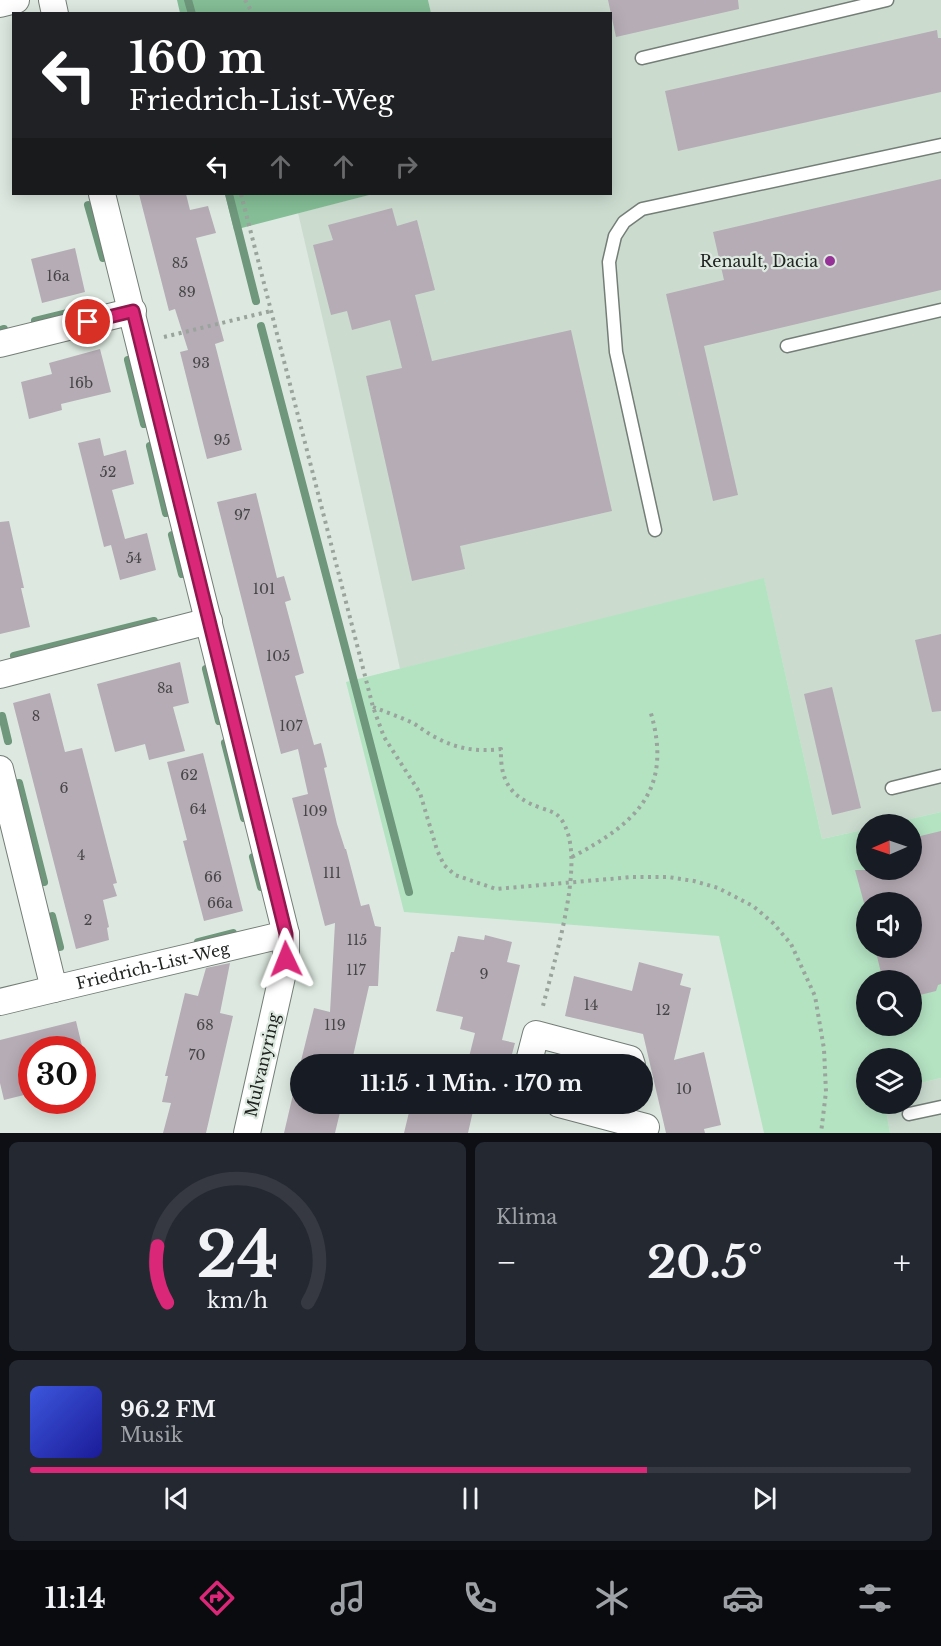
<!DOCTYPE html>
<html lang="de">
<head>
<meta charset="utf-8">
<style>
	body { margin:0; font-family:"Libre Baskerville",serif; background:#242831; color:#f1f3f6; height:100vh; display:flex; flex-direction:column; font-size:22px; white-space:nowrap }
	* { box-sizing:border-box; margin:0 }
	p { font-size:20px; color:#9ea1a6 }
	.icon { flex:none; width:33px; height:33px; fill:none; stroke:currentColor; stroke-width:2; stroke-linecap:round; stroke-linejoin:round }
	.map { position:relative; height:1133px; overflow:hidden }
	.details { display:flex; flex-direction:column; gap:9px; padding:9px; background:#0d0f14; flex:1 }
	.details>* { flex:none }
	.guide { position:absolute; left:12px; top:12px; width:600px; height:183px; border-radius:0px; box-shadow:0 3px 15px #0003; background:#202124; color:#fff; overflow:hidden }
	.needle { width:39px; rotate:268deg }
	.tools { position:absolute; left:856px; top:814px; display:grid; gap:12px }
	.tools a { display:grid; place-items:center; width:66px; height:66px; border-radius:50%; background:#171b24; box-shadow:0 3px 15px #0003; font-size:30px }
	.speed { position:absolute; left:18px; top:1036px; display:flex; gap:12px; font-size:30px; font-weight:700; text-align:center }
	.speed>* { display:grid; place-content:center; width:78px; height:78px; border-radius:50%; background:#171b24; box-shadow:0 3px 15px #0003; line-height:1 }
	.speed .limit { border:9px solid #d22; background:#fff; color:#111 }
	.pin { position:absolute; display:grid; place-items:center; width:51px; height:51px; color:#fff; margin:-26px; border:3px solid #fff; border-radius:50%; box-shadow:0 2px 6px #0007 }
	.me { position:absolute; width:66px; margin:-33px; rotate:358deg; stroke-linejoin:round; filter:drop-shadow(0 0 4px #0008) }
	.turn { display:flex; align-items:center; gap:21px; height:126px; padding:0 18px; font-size:27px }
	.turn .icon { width:78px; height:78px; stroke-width:2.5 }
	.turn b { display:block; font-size:42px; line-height:51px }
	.lanes { display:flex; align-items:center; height:57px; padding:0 18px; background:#0003; justify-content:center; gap:30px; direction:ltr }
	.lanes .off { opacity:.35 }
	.big { font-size:45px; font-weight:700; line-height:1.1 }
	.details .tile { flex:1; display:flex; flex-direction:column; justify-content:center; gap:9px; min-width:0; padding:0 21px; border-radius:9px; background:#242831 }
	.details .dial { align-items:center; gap:0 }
	.dial svg { height:156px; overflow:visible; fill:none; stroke:#363941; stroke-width:7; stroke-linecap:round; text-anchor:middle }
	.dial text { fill:#f1f3f6; stroke:none }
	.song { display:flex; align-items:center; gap:18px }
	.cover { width:72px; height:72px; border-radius:9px; background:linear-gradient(135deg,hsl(230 70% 55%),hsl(240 70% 35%)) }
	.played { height:6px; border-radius:3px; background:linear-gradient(90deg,#db2777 70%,#363941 70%) }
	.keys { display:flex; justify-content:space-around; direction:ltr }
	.heat { display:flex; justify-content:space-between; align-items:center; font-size:33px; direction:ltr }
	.details .tiles { flex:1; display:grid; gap:9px; grid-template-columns:1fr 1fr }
	.tile:last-child { grid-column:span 2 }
	.trip { position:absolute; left:290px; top:1054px; width:363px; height:60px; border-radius:30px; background:#171b24; box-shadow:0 3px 15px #0003; font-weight:700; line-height:60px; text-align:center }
	.tabs { display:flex; height:96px; justify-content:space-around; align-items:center; background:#090b0e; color:#9ea1a6 }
	.tabs .icon { width:42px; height:42px }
	.tabs .on { color:#db2777 }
	.tabs b { font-size:27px; color:#f1f3f6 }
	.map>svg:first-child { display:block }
	.built { fill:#cbdccf }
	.green { fill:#b4e3c2; fill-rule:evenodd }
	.forest { fill:#84bd96 }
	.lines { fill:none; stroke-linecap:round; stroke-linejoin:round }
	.stream { stroke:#6e977b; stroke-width:8 }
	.building { fill:#b6acb5 }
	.lane-casing { stroke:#747e77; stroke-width:15 }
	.street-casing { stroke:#747e77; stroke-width:28 }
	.path { stroke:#9aa39c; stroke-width:4; stroke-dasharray:3 4.5; stroke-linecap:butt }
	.lane { stroke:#fff; stroke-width:12 }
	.street { stroke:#fff; stroke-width:26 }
	.route-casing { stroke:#8e194d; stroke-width:15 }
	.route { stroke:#db2777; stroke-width:10 }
	.poi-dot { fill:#963297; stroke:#dde9e0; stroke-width:2 }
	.labels { text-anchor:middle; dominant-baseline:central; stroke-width:4.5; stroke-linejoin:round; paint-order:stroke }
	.number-label { font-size:14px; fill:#464646 }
	.poi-label { font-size:16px; fill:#202421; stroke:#dde9e0; text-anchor:end }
	.street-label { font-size:16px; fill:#202421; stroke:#dde9e0 }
</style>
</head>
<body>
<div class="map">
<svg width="941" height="1133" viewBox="0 0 941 1133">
	<rect width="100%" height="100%" fill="#dde9e0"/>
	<path class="built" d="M 428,0 L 941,0 L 941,812 L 884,825 L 867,825 L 867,829 L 822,839 L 764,579 L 400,669 L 335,372 L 298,213 L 373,194 L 610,194 L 610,14 L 431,13 Z
		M 941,1078 L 941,1133 L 890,1133 L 885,1104 L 912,1104 L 912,1085 Z"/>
	<path class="green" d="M 764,578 L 822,839 L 867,829 L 867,870 L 912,870 L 912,825 L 884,825 L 941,812 L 941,1078 L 912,1085 L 912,1059 L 867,1059 L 867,1104 L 885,1104 L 890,1133 L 764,1133 L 719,936 L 404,912 L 346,682 ZM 867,903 L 912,903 L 912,948 L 867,948 ZM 867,981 L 912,981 L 912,1026 L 867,1026 Z"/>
	<path class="forest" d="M 177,0 L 428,0 L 431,13 L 180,13 Z
		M 225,194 L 373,194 L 234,230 Z"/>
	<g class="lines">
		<path class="stream" d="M 188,0 L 192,14
			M 229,194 L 256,301
			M 88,205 L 103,258
			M 35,321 L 76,311
			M 261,326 L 409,892
			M 0,330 L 4,329
			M 128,360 L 144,424
			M 150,446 L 166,513
			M 172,535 L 182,574
			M 14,656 L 154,621
			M 206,669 L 219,721
			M 2,716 L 8,741
			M 225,743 L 244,818
			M 19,783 L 44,882
			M 253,857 L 261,887
			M 52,916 L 60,947
			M 198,942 L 233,933"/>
	</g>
	<path class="building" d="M 608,0 L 738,0 L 739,9 L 616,37 Z
		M 937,30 L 938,38 L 941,38 L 941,92 L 678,151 L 665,91 Z
		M 941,179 L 941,290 L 704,346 L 738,495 L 713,501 L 666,294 L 724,280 L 713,232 Z
		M 139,194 L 186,194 L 190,210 L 208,206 L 216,233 L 196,238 L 224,341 L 215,344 L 242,450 L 207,459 L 180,352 L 188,350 L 175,309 L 169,311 Z
		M 392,208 L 397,226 L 417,220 L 435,290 L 415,295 L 432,361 L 571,330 L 612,511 L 460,546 L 465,569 L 412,581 L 366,376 L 402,368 L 390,320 L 352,330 L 347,311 L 331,315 L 313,245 L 333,240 L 328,225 Z
		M 75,248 L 85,292 L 42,303 L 31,259 Z
		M 100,349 L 111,392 L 61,404 L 62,410 L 29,419 L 21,382 L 52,374 L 49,363 Z
		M 100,438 L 104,456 L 126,450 L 134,484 L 112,490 L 125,539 L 147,533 L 156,570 L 120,580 L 111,545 L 104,547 L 78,443 Z
		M 256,493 L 277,578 L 284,576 L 291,600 L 285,602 L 304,673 L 295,676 L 314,745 L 321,743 L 327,767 L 324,768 L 337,824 L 345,849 L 346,849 L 361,906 L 369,904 L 375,926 L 381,927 L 378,986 L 369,986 L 351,1065 L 300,1065 L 314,1008 L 330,1012 L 335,923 L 325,926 L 292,798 L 308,794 L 298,749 L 281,754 L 217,502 Z
		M 9,521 L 24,588 L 21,588 L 30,627 L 0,634 L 0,522 Z
		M 941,634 L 941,711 L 932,712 L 915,640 Z
		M 180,662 L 189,703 L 173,707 L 185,751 L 149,760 L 145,744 L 115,752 L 97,684 Z
		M 832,687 L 861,808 L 832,815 L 804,694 Z
		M 50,693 L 65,752 L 82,748 L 117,883 L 113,884 L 117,896 L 103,900 L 109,927 L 107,928 L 109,940 L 76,949 L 13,703 Z
		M 203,753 L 243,911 L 204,921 L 183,841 L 187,840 L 167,762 Z
		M 941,831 L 941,984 L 938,985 L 936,991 L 912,997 L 912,981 L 883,981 L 875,948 L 912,948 L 912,903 L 864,903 L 855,870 L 912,870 L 912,838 Z
		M 485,935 L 512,942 L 507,962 L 520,965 L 502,1040 L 515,1043 L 509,1065 L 467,1065 L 475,1033 L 460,1029 L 463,1017 L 436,1011 L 451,952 L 454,952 L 458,936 L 484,940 Z
		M 639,962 L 683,974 L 680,985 L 691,988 L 674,1060 L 704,1052 L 721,1125 L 704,1129 L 705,1133 L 666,1133 L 643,1034 L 565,1016 L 574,976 L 632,991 Z
		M 230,963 L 220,1013 L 233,1016 L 206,1133 L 163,1133 L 171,1103 L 162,1102 L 168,1076 L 165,1076 L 185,993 L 198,996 L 206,968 Z
		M 76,1021 L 83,1050 L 32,1050 L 32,1093 L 4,1100 L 0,1083 L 0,1040 Z
		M 299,1069 L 300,1104 L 342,1104 L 335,1133 L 284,1133 Z
		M 411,1104 L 445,1104 L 473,1111 L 468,1133 L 404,1133 Z"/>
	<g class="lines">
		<defs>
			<path id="lane" d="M 642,58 L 887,0
				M 787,346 L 941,310
				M 655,530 L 616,352 L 609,262 L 615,236 L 624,222 L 642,209 L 941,145
				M 892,788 L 941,776
				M 909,1114 L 941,1107"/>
			<g id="street">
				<path d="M 52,0 L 55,14"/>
				<path d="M 0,4 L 16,0"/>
				<path d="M 102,194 L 286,934 L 286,959 L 247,1133"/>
				<path d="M 0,344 L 133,311"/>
				<path d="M 0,675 L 209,621"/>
				<path id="s1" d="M 0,769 L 54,989 L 286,934"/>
				<path d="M 0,1002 L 54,989"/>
				<path d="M 528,1065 L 536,1034 L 630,1059 L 632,1065"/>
				<path d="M 559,1104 L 646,1127"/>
			</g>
		</defs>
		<use href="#lane" class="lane-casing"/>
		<use href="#street" class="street-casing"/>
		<path class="path" d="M 245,0 L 253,14
			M 241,194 L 373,707 L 384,737 L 420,793 L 437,850 L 444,865 L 455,875 L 496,889 L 632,877 L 668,877 L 694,881 L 718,888 L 753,906 L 773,923 L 791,944 L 815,996 L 824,1049 L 826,1092 L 821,1133
			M 164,337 L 271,311
			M 373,707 C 386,712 400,717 413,723 C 421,728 428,734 437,738 C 457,749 478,752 501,749 C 500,781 510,797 541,808 C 553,812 559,813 565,826 C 585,867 553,964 542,1010
			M 572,857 C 637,823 674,789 650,710"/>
		<use href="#lane" class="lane"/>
		<use href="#street" class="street"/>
	</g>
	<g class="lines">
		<defs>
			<path id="route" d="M 88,322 L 133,311 L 286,934 L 286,959"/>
		</defs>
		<use href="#route" class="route-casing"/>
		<use href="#route" class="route"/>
	</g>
	<circle class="poi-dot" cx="830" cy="261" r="6"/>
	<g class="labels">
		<g class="number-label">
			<text x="180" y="263">85</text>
			<text x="58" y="276">16a</text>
			<text x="187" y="292">89</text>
			<text x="201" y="363">93</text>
			<text x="81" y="383">16b</text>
			<text x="222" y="440">95</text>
			<text x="108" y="472">52</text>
			<text x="242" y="515">97</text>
			<text x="134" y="558">54</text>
			<text x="264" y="589">101</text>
			<text x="278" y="656">105</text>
			<text x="165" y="688">8a</text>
			<text x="36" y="716">8</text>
			<text x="291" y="726">107</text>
			<text x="189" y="775">62</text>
			<text x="64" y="788">6</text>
			<text x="198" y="809">64</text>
			<text x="315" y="811">109</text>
			<text x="81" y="855">4</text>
			<text x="332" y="873">111</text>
			<text x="213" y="877">66</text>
			<text x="220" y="903">66a</text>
			<text x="88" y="920">2</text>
			<text x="357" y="940">115</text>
			<text x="356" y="970">117</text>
			<text x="484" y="974">9</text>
			<text x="591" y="1005">14</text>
			<text x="663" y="1010">12</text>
			<text x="205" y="1025">68</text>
			<text x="335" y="1025">119</text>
			<text x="197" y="1055">70</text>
			<text x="684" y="1089">10</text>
		</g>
		<g class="poi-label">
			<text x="818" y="261">Renault, Dacia</text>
		</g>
		<g class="street-label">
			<text stroke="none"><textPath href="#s1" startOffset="328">Friedrich-List-Weg</textPath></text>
			<text transform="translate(262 1065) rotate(-77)">Mulvanyring</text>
		</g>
	</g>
</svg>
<div class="tools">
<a><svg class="needle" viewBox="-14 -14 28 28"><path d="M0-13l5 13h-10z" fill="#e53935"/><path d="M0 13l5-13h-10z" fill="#9ea1a6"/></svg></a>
<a><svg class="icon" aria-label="sound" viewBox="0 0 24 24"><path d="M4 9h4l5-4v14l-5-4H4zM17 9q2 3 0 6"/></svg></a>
<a><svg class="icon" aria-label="search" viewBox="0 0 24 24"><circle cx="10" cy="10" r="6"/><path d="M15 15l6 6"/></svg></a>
<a><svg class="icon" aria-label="layers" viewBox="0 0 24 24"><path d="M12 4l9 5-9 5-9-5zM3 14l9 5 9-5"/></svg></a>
</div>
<div class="speed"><div class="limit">30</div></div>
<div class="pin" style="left:88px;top:322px;background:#d93025"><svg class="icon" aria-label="arrive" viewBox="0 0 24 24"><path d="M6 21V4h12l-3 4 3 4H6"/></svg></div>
<svg class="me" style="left:286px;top:959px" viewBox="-20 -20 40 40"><path d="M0-17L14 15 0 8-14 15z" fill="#db2777" stroke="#fff" stroke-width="4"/></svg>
<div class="trip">11:15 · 1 Min. · 170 m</div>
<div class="guide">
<div class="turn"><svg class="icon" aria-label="left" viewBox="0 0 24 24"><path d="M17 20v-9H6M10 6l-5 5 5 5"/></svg><div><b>160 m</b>Friedrich-List-Weg</div></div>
<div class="lanes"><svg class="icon" aria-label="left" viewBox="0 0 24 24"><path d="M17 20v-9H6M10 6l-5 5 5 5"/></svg><svg class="icon off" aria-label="ahead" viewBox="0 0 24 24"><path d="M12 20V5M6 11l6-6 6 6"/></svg><svg class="icon off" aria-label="ahead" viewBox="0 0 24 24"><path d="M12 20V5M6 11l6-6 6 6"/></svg><svg class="icon off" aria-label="right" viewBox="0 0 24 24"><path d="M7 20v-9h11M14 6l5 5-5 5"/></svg></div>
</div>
</div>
<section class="details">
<div class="tiles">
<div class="tile dial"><svg viewBox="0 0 100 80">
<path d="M14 69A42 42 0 1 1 86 69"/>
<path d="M14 69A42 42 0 0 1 9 40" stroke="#db2777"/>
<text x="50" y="56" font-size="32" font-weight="700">24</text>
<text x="50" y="72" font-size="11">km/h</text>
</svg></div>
<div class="tile"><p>Klima</p>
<div class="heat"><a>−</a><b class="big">20.5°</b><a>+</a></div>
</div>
<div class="tile">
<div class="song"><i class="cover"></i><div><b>96.2 FM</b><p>Musik</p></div></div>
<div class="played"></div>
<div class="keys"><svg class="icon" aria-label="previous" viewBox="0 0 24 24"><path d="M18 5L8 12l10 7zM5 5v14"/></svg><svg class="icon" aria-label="pause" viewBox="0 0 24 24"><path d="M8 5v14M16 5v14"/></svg><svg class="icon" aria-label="next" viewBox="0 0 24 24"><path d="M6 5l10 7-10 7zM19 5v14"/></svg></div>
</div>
</div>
</section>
<nav class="tabs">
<b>11:14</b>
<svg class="icon on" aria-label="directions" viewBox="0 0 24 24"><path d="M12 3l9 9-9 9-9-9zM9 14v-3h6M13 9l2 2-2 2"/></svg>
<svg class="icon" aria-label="music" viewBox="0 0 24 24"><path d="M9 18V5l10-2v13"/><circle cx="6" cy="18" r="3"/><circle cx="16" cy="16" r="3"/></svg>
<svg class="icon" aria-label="phone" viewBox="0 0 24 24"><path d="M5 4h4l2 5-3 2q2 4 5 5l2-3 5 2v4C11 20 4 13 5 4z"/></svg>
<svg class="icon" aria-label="climate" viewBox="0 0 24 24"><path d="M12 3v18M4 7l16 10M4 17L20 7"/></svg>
<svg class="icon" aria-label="car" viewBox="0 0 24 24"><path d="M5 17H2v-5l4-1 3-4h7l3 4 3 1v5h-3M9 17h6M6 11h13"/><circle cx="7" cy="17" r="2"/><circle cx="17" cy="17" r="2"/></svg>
<svg class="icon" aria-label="filters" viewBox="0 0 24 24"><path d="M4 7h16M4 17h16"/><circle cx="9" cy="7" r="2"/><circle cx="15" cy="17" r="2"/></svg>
</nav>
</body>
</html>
